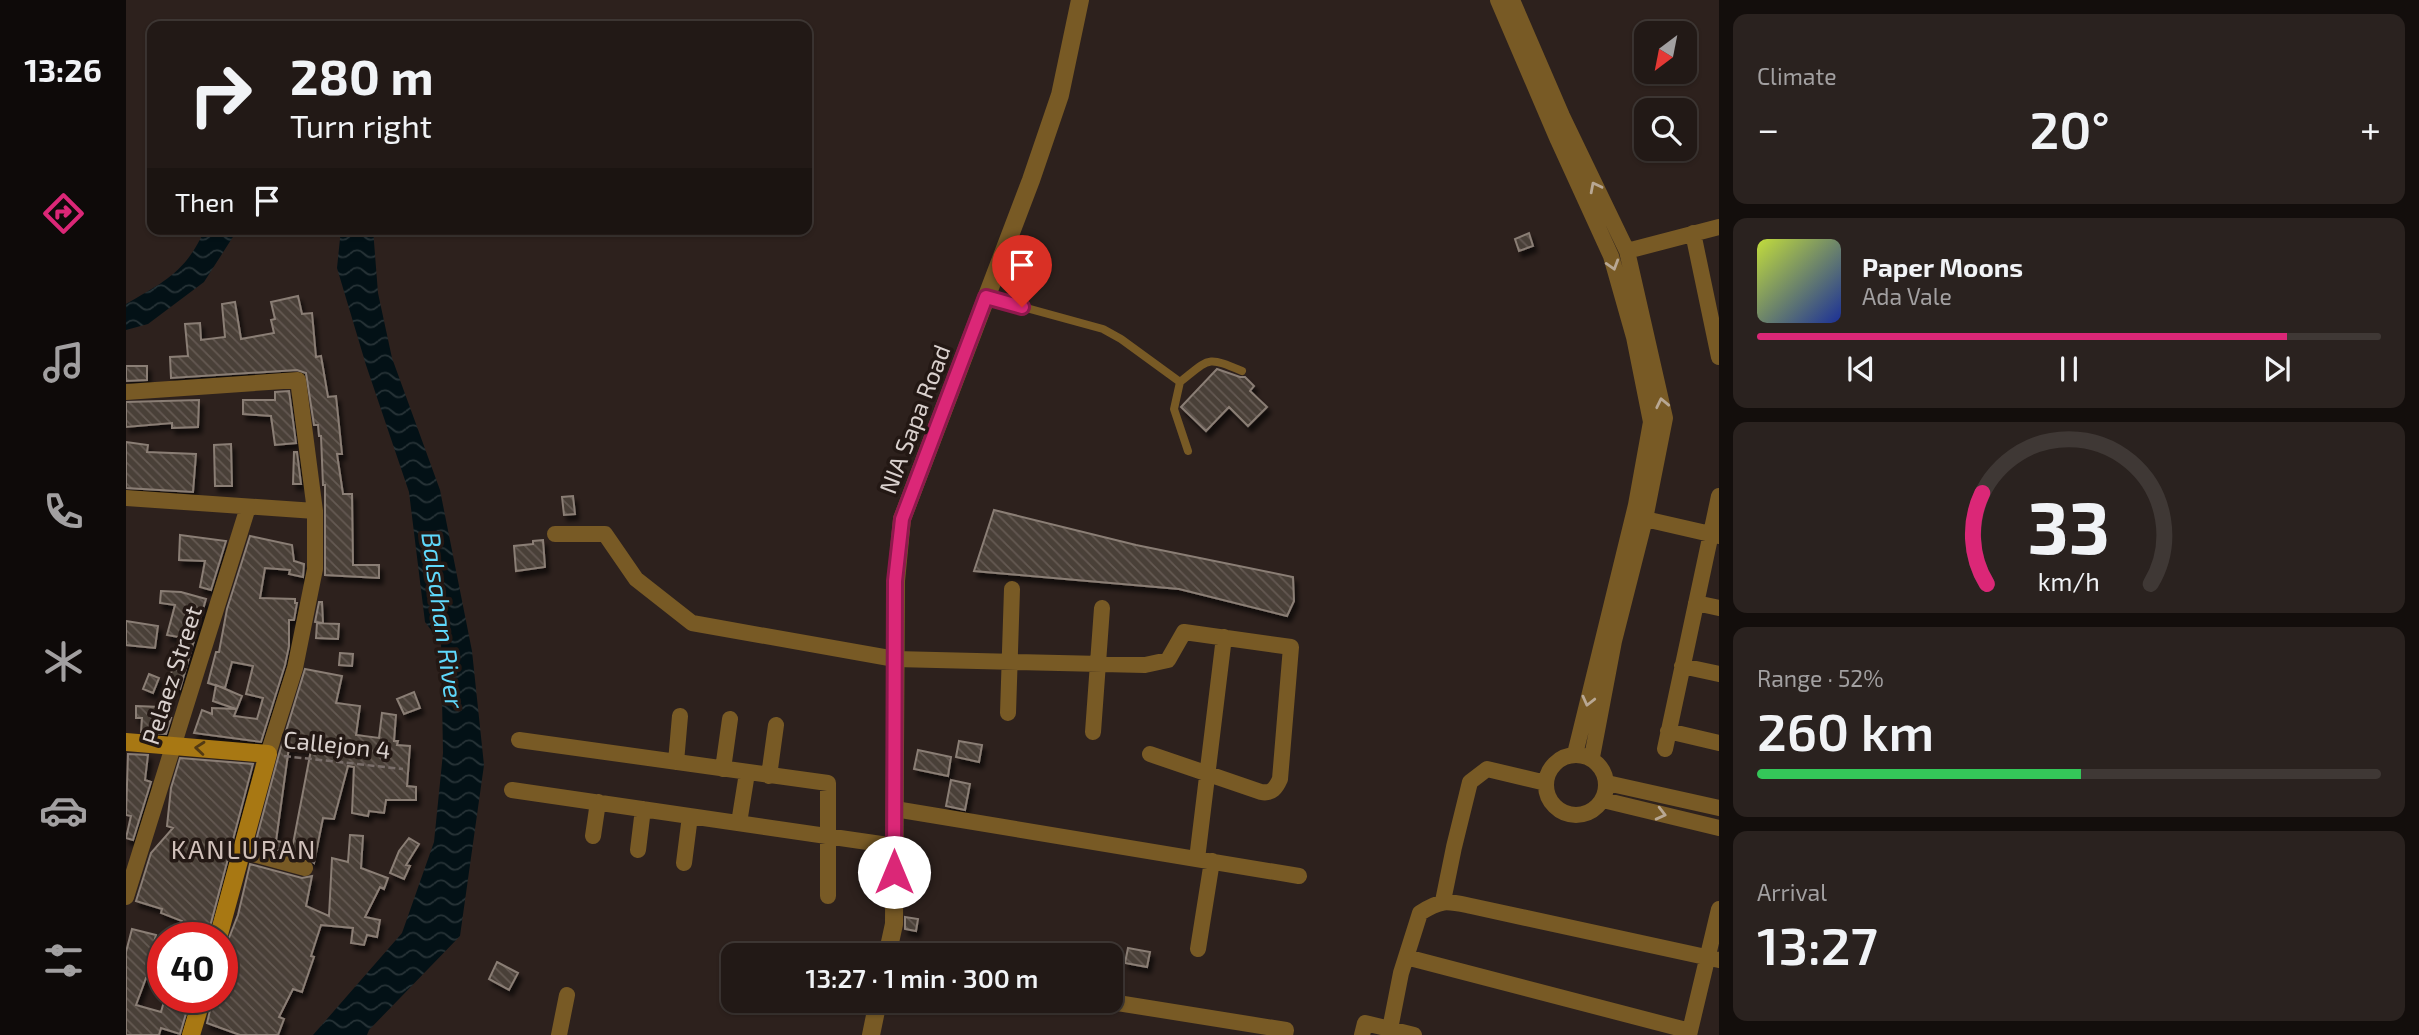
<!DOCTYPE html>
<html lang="en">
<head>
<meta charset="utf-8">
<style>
	body { margin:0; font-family:"Exo 2",sans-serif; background:#2a221f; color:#f1f3f6; height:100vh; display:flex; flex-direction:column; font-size:26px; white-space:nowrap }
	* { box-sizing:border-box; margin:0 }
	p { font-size:23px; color:#a2a0a1 }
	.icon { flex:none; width:38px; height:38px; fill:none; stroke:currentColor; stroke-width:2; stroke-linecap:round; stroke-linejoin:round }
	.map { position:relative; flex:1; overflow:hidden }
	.drawer { display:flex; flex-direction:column; gap:14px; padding:14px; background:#130e0c; width:700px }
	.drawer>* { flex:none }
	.banner { position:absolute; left:21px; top:21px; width:665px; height:214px; border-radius:14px; box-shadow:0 2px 5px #0004,0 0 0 2px #3f3835; background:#221916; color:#f1f3f6; overflow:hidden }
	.needle { width:46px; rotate:212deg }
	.buttons { position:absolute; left:1508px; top:21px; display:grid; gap:14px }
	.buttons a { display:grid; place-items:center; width:63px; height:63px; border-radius:14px; background:#221916; box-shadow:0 2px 5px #0004,0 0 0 2px #3f3835; font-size:35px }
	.speed { position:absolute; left:21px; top:922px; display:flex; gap:14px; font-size:35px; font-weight:700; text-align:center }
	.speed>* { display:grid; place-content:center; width:91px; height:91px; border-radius:50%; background:#221916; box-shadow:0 2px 5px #0004,0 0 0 2px #3f3835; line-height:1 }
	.speed .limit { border:10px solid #d22; background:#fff; color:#111 }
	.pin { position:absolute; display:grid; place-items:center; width:60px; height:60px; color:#fff; margin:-72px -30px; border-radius:50% 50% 50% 0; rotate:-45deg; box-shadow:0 0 7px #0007 }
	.pin .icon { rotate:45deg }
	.me { position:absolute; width:77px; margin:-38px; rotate:0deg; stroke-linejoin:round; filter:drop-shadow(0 0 5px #0008) }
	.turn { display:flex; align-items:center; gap:24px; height:147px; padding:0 28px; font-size:32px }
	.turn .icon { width:91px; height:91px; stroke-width:2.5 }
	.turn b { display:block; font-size:49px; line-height:60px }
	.then { display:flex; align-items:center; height:66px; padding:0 28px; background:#0003; gap:14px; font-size:26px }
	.big { font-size:52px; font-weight:600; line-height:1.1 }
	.drawer .tile { flex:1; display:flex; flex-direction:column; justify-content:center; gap:10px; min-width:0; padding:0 24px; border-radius:14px; background:#2a221f }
	.drawer .dial { align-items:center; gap:0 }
	.dial svg { height:182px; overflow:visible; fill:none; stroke:#3f3835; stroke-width:7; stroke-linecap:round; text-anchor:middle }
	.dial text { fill:#f1f3f6; stroke:none }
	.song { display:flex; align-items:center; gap:21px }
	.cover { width:84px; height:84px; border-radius:10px; background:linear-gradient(135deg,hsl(70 70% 55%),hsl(230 70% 35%)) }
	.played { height:7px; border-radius:4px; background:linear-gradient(90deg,#db2777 85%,#3f3835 85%) }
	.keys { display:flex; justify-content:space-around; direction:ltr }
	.heat { display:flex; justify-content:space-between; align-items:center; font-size:38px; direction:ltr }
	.charge { height:10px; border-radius:5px; background:linear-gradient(90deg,#34c759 52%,#3f3835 0) }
	.trip { position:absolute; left:595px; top:943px; width:402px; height:70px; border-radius:14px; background:#221916; box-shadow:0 2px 5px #0004,0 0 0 2px #3f3835; font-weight:600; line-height:70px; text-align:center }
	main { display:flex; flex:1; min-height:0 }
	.tab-bar { display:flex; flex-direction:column; width:126px; justify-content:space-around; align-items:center; background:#0e0a09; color:#a2a0a1 }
	.tab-bar .icon { width:49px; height:49px }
	.tab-bar .selected { color:#db2777 }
	.tab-bar b { font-size:32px; color:#f1f3f6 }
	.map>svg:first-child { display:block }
	.water { fill:url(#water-waves) }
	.building { fill:url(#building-back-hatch); stroke:#8a7e75; stroke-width:2; fill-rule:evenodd; filter:url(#shadow) }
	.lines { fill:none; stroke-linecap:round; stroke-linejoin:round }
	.path { stroke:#796e6a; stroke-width:2.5; stroke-dasharray:7 3.5; stroke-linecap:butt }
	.service { stroke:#785a25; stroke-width:8 }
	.minor { stroke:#785a25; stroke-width:16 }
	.tertiary { stroke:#785a25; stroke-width:18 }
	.secondary { stroke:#a87813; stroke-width:18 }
	.oneway { stroke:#b8a793 }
	.oneway2 { stroke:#523a14 }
	.route-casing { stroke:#8e194d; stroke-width:18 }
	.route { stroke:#db2777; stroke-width:12 }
	.labels { text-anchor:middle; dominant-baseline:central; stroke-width:7; stroke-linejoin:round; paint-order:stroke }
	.street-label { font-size:24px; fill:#dad1ce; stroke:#231814 }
	.water-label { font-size:26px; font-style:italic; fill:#5fd8fb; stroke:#231814 }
	.neighbourhood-label { font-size:26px; letter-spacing:2px; fill:#d0c0ba; stroke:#231814 }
</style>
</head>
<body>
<main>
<nav class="tab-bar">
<b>13:26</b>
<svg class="icon selected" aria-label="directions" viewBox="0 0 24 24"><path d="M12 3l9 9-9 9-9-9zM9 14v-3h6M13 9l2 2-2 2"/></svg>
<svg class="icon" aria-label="music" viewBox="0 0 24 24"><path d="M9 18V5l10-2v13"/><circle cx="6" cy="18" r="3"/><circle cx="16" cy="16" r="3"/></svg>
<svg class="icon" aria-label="phone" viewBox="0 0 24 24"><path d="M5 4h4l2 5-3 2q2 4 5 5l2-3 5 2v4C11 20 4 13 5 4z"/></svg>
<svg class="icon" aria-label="climate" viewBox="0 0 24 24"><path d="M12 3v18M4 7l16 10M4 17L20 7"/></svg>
<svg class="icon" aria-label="car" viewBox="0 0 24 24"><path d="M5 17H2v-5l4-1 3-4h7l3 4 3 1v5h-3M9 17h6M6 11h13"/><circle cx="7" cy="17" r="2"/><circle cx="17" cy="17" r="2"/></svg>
<svg class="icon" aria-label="filters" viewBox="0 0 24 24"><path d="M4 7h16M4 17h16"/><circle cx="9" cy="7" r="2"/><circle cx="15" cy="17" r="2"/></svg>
</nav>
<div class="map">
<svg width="1593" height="1035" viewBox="0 0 1593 1035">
	<defs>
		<pattern id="water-waves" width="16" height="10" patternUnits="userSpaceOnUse" patternTransform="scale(1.75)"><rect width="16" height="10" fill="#031116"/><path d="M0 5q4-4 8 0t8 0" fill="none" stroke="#273337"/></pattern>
		<pattern id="building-back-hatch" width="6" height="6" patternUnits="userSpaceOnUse" patternTransform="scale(1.75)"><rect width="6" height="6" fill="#4a3f37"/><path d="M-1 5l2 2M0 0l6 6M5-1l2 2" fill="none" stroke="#645a53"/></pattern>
		<filter id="shadow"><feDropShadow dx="3.5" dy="5.5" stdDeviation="2" flood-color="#0009"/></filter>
	</defs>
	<rect width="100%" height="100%" fill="#2d211d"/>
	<path class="water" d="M 79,229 L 112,229 L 78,282 L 22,324 L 0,330 L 0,304 C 38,282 60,272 79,229 Z
		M 215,229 L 247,229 L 252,293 L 266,358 L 314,490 L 346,651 L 358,765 L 334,936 L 243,1030 L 241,1035 L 187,1035 L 276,933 L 308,842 L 317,753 L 315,643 L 299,622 L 283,492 L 240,365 L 211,268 Z"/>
	<path class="building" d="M 1403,233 L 1407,246 L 1393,251 L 1389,239 Z
		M 172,296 L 176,314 L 186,313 L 190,357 L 195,356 L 202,397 L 210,396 L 216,454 L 211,454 L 217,494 L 226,494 L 227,565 L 253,565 L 253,578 L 199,575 L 199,485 L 197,485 L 195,436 L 193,436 L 192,425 L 188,425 L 180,373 L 171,370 L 45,378 L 44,357 L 62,356 L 59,324 L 74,323 L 75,340 L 99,337 L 96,304 L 109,302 L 115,339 L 148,333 L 145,320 L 149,319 L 145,302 Z
		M 0,366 L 21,366 L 21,380 L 0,381 Z
		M 1091,369 L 1114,377 L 1119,377 L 1128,386 L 1124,391 L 1141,407 L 1122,426 L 1103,407 L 1080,431 L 1055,407 Z
		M 163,391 L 170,443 L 149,445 L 145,416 L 117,414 L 117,400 L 149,400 L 149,392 Z
		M 73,400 L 72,427 L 46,428 L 46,423 L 0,427 L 0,402 Z
		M 0,442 L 22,445 L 21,452 L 70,454 L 67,492 L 0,488 Z
		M 105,444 L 106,486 L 89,486 L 88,445 Z
		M 168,452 L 171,452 L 175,484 L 167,484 Z
		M 447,496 L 449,514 L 438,515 L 436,497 Z
		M 868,510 L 1010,545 L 1167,577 L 1168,601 L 1161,616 L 1053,589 L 848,571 Z
		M 54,535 L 100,541 L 85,590 L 74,587 L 79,561 L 53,560 Z
		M 124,536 L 166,545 L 168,561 L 178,564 L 177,577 L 163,574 L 164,570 L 139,568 L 134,598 L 169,599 L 169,603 L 171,603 L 168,620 L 163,620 L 163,646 L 159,665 L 135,742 L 68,733 L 76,710 L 86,714 L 86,708 L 110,709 L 87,701 L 90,685 L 116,696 L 108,716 L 131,719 L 137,698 L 120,694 L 127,666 L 106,662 L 99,688 L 82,683 L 90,652 L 93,652 L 101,609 Z
		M 417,540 L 419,567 L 390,571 L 388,546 L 407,544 L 407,541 Z
		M 35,591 L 55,592 L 80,599 L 54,689 L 41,684 L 58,638 L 41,635 L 49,605 L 34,603 Z
		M 193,602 L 196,602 L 197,623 L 189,622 Z
		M 0,621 L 32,626 L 29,648 L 0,645 Z
		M 191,623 L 213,624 L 212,639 L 190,638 Z
		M 214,653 L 227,654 L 226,666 L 213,665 Z
		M 179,669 L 216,676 L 210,703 L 234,706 L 230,735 L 253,738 L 256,713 L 270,715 L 268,741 L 272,741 L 271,745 L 284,746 L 281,786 L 290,787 L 290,800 L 260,800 L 258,813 L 243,811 L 242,816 L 226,813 L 228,767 L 222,766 L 208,819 L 197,818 L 188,863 L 182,858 L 129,844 L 153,754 ZM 163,747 L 185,750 L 167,844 L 150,841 Z
		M 23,674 L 33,678 L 27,693 L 17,689 Z
		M 288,692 L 294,708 L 278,714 L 271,699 Z
		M 10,706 L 35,707 L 35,718 L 45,718 L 40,734 L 15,732 L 16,718 L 10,718 Z
		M 833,741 L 856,745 L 853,762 L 830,757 Z
		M 792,750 L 825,757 L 822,776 L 788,769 Z
		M 2,754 L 22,755 L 19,780 L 25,782 L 7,840 L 0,838 L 5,816 L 0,815 Z
		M 54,758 L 127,764 L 81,938 L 51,938 L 56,921 L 35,913 L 36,909 L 10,901 L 25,853 L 47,828 L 41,826 L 45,788 Z
		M 825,780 L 844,784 L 839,810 L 820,806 Z
		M 224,835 L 237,836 L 235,868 L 262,878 L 258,889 L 254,887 L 239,917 L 254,920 L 251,937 L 241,935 L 238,945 L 225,943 L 227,928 L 195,925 L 185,956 L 188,957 L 176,992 L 167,989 L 153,1017 L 158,1019 L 152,1035 L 114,1035 L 81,1023 L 87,998 L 96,998 L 96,961 L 99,948 L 112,915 L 124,864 L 176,878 L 186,876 L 180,906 L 203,916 L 206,858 L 222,862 Z
		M 283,838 L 293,844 L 280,865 L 284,866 L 278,879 L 264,873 L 273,851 Z
		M 779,917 L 792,919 L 790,931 L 779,929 Z
		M 6,929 L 30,935 L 28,942 L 37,945 L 37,984 L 20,978 L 10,1005 L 35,1012 L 39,998 L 64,1000 L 54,1034 L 35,1028 L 33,1035 L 0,1035 L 0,952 Z
		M 1002,948 L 1024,952 L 1021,967 L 999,963 Z
		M 371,962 L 392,973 L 383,990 L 363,979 Z"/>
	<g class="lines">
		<path class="path" d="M 158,756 L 277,769"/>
		<path class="service" d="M 860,297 L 977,329 L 995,339 L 1054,382 L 1048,409 L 1062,451
			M 1054,382 C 1084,358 1080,356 1116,371"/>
		<path class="minor" d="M 1372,0 L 1432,140 L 1485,256 L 1508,337 L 1525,422 L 1510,505 L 1449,754
			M 1386,0 L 1436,116 L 1501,251 L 1539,418 L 1519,519 L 1488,641 L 1466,757
			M 1567,233 L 1593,357
			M 1501,251 L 1593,227
			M 0,392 L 172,380 L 189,511 L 189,569 L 169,668 L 142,754
			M 0,498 L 189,511
			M 1519,519 L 1593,536
			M 429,534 L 479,534 L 510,579 L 566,623 L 769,659 L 1019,665 L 1042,660 L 1058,632 L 1165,647 L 1154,779 C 1150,788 1146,794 1135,792 L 1024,754
			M 1570,603 L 1593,608
			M 1556,666 L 1593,674
			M 882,713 L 886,589
			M 1542,731 L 1593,743
			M 967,732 L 976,608
			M 393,740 L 702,783 L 702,896
			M 1539,749 L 1593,496
			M1420 785a30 30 0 1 1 60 0a30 30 0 1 1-60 0Z
			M 550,762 L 554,716
			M 597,769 L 604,719
			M 643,776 L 650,725
			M 1481,783 L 1593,808
			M 386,790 L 769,846
			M 1477,800 L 1593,828
			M 769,809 L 1173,876
			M 613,823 L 621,773
			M 467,836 L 472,802
			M 512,850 L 517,809
			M 116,851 L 179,868
			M 1071,859 L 1098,637
			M 558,863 L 564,816
			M 0,897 L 122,507
			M 1317,901 L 1328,847 L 1344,782 L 1361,769 L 1420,783
			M 1072,949 L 1086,861
			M 1280,957 L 1564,1031
			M 979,1001 L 1160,1030 L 1159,1035
			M 433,1035 L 441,995
			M 1236,1035 L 1239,1023 L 1264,1029
			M 1288,1035 L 1264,1029 L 1275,973 L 1294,913 C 1316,899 1321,901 1345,906 L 1593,960
			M 1563,1035 L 1593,909"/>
		<path class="tertiary" d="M 761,956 L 768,924 L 770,581 L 776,519 L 905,180 L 934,95 L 954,0
			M 745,1035 L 752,1001"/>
		<path class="secondary" d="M 0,742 L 142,754 L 92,938
			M 65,1035 L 76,998"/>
	</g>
	<defs><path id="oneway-chevron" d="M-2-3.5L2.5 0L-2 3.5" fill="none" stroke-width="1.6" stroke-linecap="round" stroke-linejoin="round" transform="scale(1.75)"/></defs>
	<g class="oneway">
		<use href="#oneway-chevron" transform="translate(1469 187) rotate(-117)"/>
		<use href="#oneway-chevron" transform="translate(1487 265) rotate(73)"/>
		<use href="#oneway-chevron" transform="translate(1536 403) rotate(-102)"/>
		<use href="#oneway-chevron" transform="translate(1462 701) rotate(104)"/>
		<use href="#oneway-chevron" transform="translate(1535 814) rotate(14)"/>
	</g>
	<use class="oneway2" href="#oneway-chevron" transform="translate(74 748) rotate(-175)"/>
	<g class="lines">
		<defs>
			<path id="route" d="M 768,872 L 769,581 L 776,519 L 860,297 L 896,307"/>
		</defs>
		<use href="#route" class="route-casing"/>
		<use href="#route" class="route"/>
	</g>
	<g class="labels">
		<g class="street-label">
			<text transform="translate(788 419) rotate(-69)">NIA Sapa Road</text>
			<text transform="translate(45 675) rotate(-72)">Pelaez Street</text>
			<text transform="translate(211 744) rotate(6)">Callejon 4</text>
		</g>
		<g class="water-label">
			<text transform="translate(318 620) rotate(82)">Balsahan River</text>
		</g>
		<g class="neighbourhood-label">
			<text x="118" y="848">KANLURAN</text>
		</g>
	</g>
</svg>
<div class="buttons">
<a><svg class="needle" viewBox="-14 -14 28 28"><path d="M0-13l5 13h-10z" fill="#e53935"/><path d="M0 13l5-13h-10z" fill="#a2a0a1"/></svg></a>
<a><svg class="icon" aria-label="search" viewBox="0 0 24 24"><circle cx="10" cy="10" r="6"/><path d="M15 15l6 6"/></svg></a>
</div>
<div class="speed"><div class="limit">40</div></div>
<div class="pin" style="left:896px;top:307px;background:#d93025"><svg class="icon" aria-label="arrive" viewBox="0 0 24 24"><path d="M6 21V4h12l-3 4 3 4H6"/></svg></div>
<svg class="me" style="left:768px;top:872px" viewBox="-20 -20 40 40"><circle r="19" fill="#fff"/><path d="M0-13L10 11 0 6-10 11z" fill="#db2777"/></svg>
<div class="trip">13:27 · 1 min · 300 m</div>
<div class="banner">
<div class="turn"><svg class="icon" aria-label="right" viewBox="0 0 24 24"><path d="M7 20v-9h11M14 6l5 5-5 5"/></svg><div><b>280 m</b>Turn right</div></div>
<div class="then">Then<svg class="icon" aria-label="arrive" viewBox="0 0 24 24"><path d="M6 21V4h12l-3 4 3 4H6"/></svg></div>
</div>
</div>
<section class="drawer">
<div class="tile"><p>Climate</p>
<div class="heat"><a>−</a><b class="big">20°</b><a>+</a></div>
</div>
<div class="tile">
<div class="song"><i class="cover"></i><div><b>Paper Moons</b><p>Ada Vale</p></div></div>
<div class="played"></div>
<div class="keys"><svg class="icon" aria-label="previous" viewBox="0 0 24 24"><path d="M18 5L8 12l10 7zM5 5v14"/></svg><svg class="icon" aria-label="pause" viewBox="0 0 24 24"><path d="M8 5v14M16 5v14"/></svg><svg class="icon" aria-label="next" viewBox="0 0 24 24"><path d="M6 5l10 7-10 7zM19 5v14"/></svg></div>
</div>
<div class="tile dial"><svg viewBox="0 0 100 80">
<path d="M14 69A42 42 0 1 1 86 69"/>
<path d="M14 69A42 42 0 0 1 12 29" stroke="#db2777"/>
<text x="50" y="56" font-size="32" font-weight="700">33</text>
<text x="50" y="72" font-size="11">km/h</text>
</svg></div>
<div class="tile"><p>Range · 52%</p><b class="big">260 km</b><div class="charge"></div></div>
<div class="tile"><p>Arrival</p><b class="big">13:27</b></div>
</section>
</main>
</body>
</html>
